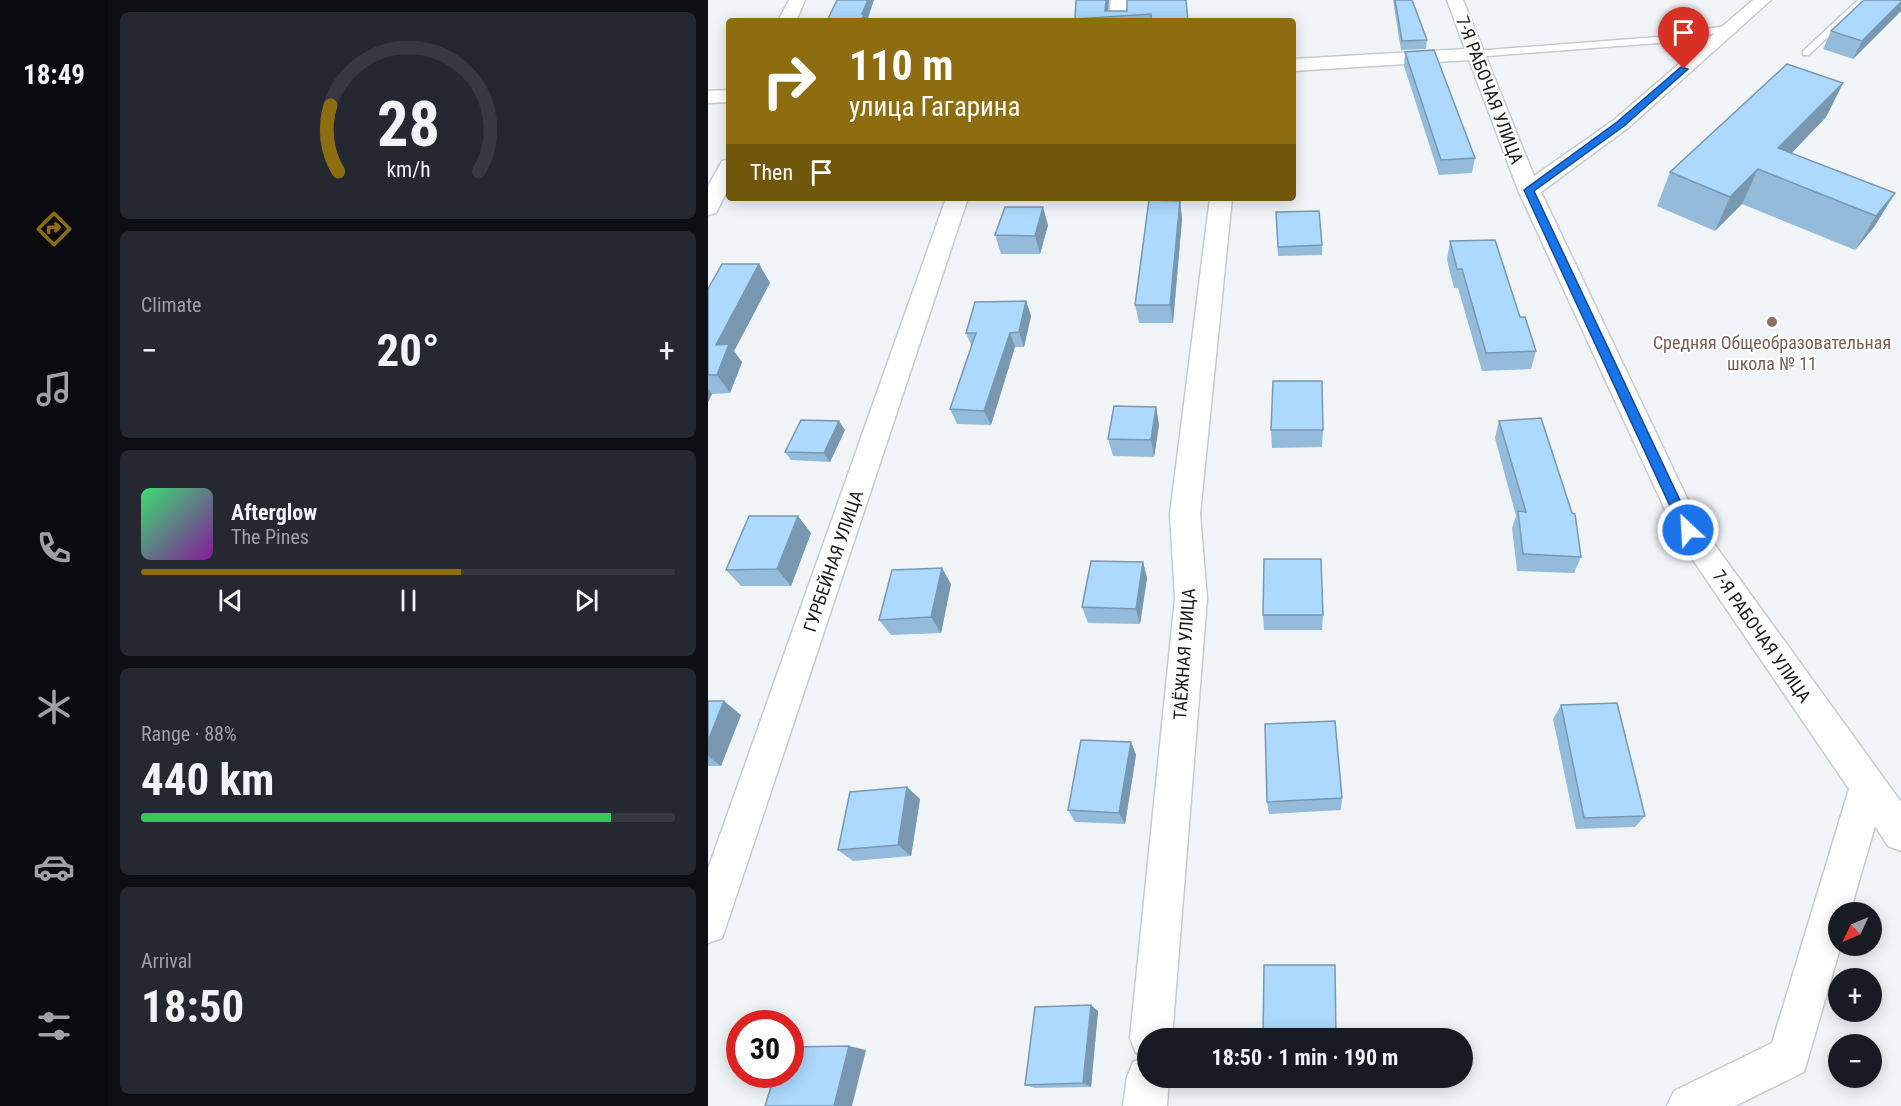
<!DOCTYPE html>
<html lang="en">
<head>
<meta charset="utf-8">
<style>
	body { margin:0; font-family:"Roboto Condensed",sans-serif; background:#242831; color:#f1f3f6; height:100vh; display:flex; flex-direction:column; font-size:22px; white-space:nowrap }
	* { box-sizing:border-box; margin:0 }
	p { font-size:20px; color:#9ea1a6 }
	.icon { flex:none; width:33px; height:33px; fill:none; stroke:currentColor; stroke-width:2; stroke-linecap:round; stroke-linejoin:round }
	.map { position:relative; flex:1; overflow:hidden }
	.drawer { display:flex; flex-direction:column; gap:12px; padding:12px; background:#0d0f14; width:600px }
	.drawer>* { flex:none }
	.banner { position:absolute; left:18px; top:18px; width:570px; height:183px; border-radius:6px; box-shadow:0 3px 15px #0003; background:#8d6d10; color:#fff; overflow:hidden }
	.needle { width:39px; rotate:226deg }
	.buttons { position:absolute; left:1120px; top:902px; display:grid; gap:12px }
	.buttons a { display:grid; place-items:center; width:54px; height:54px; border-radius:50%; background:#171b24; box-shadow:0 3px 15px #0003; font-size:30px }
	.speed { position:absolute; left:18px; top:1010px; display:flex; gap:12px; font-size:30px; font-weight:700; text-align:center }
	.speed>* { display:grid; place-content:center; width:78px; height:78px; border-radius:50%; background:#171b24; box-shadow:0 3px 15px #0003; line-height:1 }
	.speed .limit { border:9px solid #d22; background:#fff; color:#111 }
	.pin { position:absolute; display:grid; place-items:center; width:51px; height:51px; color:#fff; margin:-62px -26px; border-radius:50% 50% 50% 0; rotate:-45deg; box-shadow:0 0 6px #0007 }
	.pin .icon { rotate:45deg }
	.me { position:absolute; width:66px; margin:-33px; rotate:335deg; stroke-linejoin:round; filter:drop-shadow(0 0 4px #0008) }
	.turn { display:flex; align-items:center; gap:21px; height:126px; padding:0 24px; font-size:27px }
	.turn .icon { width:78px; height:78px; stroke-width:2.5 }
	.turn b { display:block; font-size:42px; line-height:51px }
	.then { display:flex; align-items:center; height:57px; padding:0 24px; background:#0003; gap:12px; font-size:22px }
	.big { font-size:45px; font-weight:700; line-height:1.1 }
	.drawer .card { flex:1; display:flex; flex-direction:column; justify-content:center; gap:9px; min-width:0; padding:0 21px; border-radius:9px; background:#242831 }
	.drawer .dial { align-items:center; gap:0 }
	.dial svg { height:156px; overflow:visible; fill:none; stroke:#363941; stroke-width:7; stroke-linecap:round; text-anchor:middle }
	.dial text { fill:#f1f3f6; stroke:none }
	.song { display:flex; align-items:center; gap:18px }
	.cover { width:72px; height:72px; border-radius:9px; background:linear-gradient(135deg,hsl(140 70% 55%),hsl(290 70% 35%)) }
	.played { height:6px; border-radius:3px; background:linear-gradient(90deg,#8d6d10 60%,#363941 60%) }
	.keys { display:flex; justify-content:space-around; direction:ltr }
	.heat { display:flex; justify-content:space-between; align-items:center; font-size:33px; direction:ltr }
	.charge { height:9px; border-radius:4px; background:linear-gradient(90deg,#34c759 88%,#363941 0) }
	.trip { position:absolute; left:429px; top:1028px; width:336px; height:60px; border-radius:30px; background:#171b24; box-shadow:0 3px 15px #0003; font-weight:700; line-height:60px; text-align:center }
	main { display:flex; flex:1; min-height:0 }
	.tab-bar { display:flex; flex-direction:column; width:108px; justify-content:space-around; align-items:center; background:#090b0e; color:#9ea1a6 }
	.tab-bar .icon { width:42px; height:42px }
	.tab-bar .on { color:#8d6d10 }
	.tab-bar b { font-size:27px; color:#f1f3f6 }
	.map>svg:first-child { display:block }
	.lines { fill:none; stroke-linecap:round; stroke-linejoin:round }
	.lane-casing { stroke:#c7cbce; stroke-width:3 }
	.street-casing { stroke:#c7cbce; stroke-width:3 }
	.lane { fill:#fff; fill-rule:evenodd }
	.street { fill:#fff; fill-rule:evenodd }
	.wall { fill:#94bbda }
	.shaded-wall { fill:#7898b1 }
	.building { fill:#acd9fd; stroke:#7898b1; stroke-width:1.5 }
	.route { fill:#1a73e8; stroke:#114b97; stroke-width:1.5 }
	.education-dot { fill:#8d6e63; stroke:#fff; stroke-width:2 }
	.labels { text-anchor:middle; dominant-baseline:central; stroke-width:4.5; stroke-linejoin:round; paint-order:stroke }
	.street-label { font-size:18px; fill:#191a1c; stroke:#fff }
	.education-label { font-size:18px; fill:#785e54; stroke:#fff }
</style>
</head>
<body>
<main>
<nav class="tab-bar">
<b>18:49</b>
<svg class="icon on" aria-label="directions" viewBox="0 0 24 24"><path d="M12 3l9 9-9 9-9-9zM9 14v-3h6M13 9l2 2-2 2"/></svg>
<svg class="icon" aria-label="music" viewBox="0 0 24 24"><path d="M9 18V5l10-2v13"/><circle cx="6" cy="18" r="3"/><circle cx="16" cy="16" r="3"/></svg>
<svg class="icon" aria-label="phone" viewBox="0 0 24 24"><path d="M5 4h4l2 5-3 2q2 4 5 5l2-3 5 2v4C11 20 4 13 5 4z"/></svg>
<svg class="icon" aria-label="climate" viewBox="0 0 24 24"><path d="M12 3v18M4 7l16 10M4 17L20 7"/></svg>
<svg class="icon" aria-label="car" viewBox="0 0 24 24"><path d="M5 17H2v-5l4-1 3-4h7l3 4 3 1v5h-3M9 17h6M6 11h13"/><circle cx="7" cy="17" r="2"/><circle cx="17" cy="17" r="2"/></svg>
<svg class="icon" aria-label="filters" viewBox="0 0 24 24"><path d="M4 7h16M4 17h16"/><circle cx="9" cy="7" r="2"/><circle cx="15" cy="17" r="2"/></svg>
</nav>
<section class="drawer">
<div class="card dial"><svg viewBox="0 0 100 80">
<path d="M14 69A42 42 0 1 1 86 69"/>
<path d="M14 69A42 42 0 0 1 10 35" stroke="#8d6d10"/>
<text x="50" y="56" font-size="32" font-weight="700">28</text>
<text x="50" y="72" font-size="11">km/h</text>
</svg></div>
<div class="card"><p>Climate</p>
<div class="heat"><a>−</a><b class="big">20°</b><a>+</a></div>
</div>
<div class="card">
<div class="song"><i class="cover"></i><div><b>Afterglow</b><p>The Pines</p></div></div>
<div class="played"></div>
<div class="keys"><svg class="icon" aria-label="previous" viewBox="0 0 24 24"><path d="M18 5L8 12l10 7zM5 5v14"/></svg><svg class="icon" aria-label="pause" viewBox="0 0 24 24"><path d="M8 5v14M16 5v14"/></svg><svg class="icon" aria-label="next" viewBox="0 0 24 24"><path d="M6 5l10 7-10 7zM19 5v14"/></svg></div>
</div>
<div class="card"><p>Range · 88%</p><b class="big">440 km</b><div class="charge"></div></div>
<div class="card"><p>Arrival</p><b class="big">18:50</b></div>
</section>
<div class="map">
<svg width="1193" height="1106" viewBox="0 0 1193 1106">
	<rect width="100%" height="100%" fill="#f0f4f7"/>
	<g class="lines">
		<defs>
			<path id="lane" d="M 1150,0 L 1159,0 L 1101,55 L 1095,55 L 1095,51 Z
				M 1023,25 L 1027,28 L 1026,30 L 950,43 L 767,57 L 762,54 L 767,51 L 950,37 Z"/>
			<path id="street" d="M 81,0 L 97,0 L 88,21 L 70,21 Z
				M 403,0 L 419,0 L 419,21 L 401,21 Z
				M 739,0 L 755,0 L 826,176 L 906,120 L 1045,0 L 1063,0 L 920,128 L 833,192 L 991,523 L 1193,802 L 1193,851 L 1180,846 L 1167,826 L 1142,912 L 1131,912 L 1131,945 L 1133,945 L 1096,1072 L 1027,1106 L 959,1106 L 966,1091 L 1064,1043 L 1141,789 L 970,538 L 810,190 L 761,60 L 585,71 L 585,59 L 757,49 Z
				M 21,90 L 21,102 L 0,103 L 0,91 Z
				M 21,159 L 21,187 L 8,213 L 0,215 L 0,186 L 14,161 Z
				M 238,198 L 260,198 L 19,924 L 14,938 L 0,943 L 0,869 Z
				M 502,198 L 524,198 L 492,514 L 499,598 L 464,1038 L 440,1038 L 440,1077 L 461,1077 L 459,1106 L 415,1106 L 419,1077 L 425,1062 L 438,1057 L 428,1053 L 422,1038 L 467,598 L 462,514 Z"/>
		</defs>
		<use href="#lane" class="lane-casing"/>
		<use href="#street" class="street-casing"/>
		<use href="#lane" class="lane"/>
		<use href="#street" class="street"/>
	</g>
	<path class="wall" d="M 401,0 L 400,11 L 419,11 L 419,0 L 480,21 L 367,21 L 367,19 Z
		M 685,0 L 704,0 L 719,40 L 718,49 L 693,50 Z
		M 1193,0 L 1193,11 L 1145,59 L 1115,49 L 1123,31 Z
		M 697,52 L 767,158 L 764,173 L 731,175 L 696,66 Z
		M 1135,83 L 1118,117 L 1083,153 L 1187,193 L 1166,227 L 1147,250 L 1034,204 L 1007,231 L 949,206 L 962,172 Z
		M 472,201 L 474,219 L 465,323 L 431,323 L 427,305 Z
		M 568,212 L 614,245 L 614,255 L 570,256 Z
		M 340,225 L 332,254 L 293,254 L 287,235 Z
		M 742,241 L 812,317 L 828,351 L 823,369 L 774,371 L 750,288 L 746,288 L 739,260 Z
		M 51,264 L 62,283 L 26,351 L 34,362 L 22,393 L 4,394 L 0,402 L 0,289 Z
		M 318,301 L 323,316 L 316,347 L 307,347 L 283,425 L 249,424 L 242,409 L 264,347 L 258,333 Z
		M 448,407 L 451,425 L 446,457 L 405,456 L 400,439 Z
		M 791,421 L 864,513 L 873,557 L 866,573 L 809,571 L 804,528 L 808,516 L 787,438 Z
		M 137,430 L 122,462 L 83,460 L 77,452 Z
		M 563,430 L 615,430 L 614,447 L 564,448 Z
		M 103,533 L 83,586 L 33,586 L 18,570 Z
		M 435,562 L 439,578 L 432,624 L 380,623 L 374,607 Z
		M 243,584 L 233,633 L 183,635 L 171,620 Z
		M 555,615 L 615,615 L 614,630 L 556,630 Z
		M 0,701 L 33,715 L 13,766 L 0,766 Z
		M 853,705 L 937,816 L 927,827 L 868,829 L 845,719 Z
		M 423,742 L 428,755 L 417,824 L 367,822 L 360,810 Z
		M 634,798 L 633,810 L 561,814 L 559,802 Z
		M 212,799 L 203,856 L 145,861 L 130,850 Z
		M 390,1011 L 383,1087 L 327,1088 L 317,1085 Z"/>
	<path class="shaded-wall" d="M 160,0 L 166,0 L 159,21 L 153,21 L 154,14 Z
		M 398,0 L 401,0 L 400,17 L 397,11 Z
		M 1193,2 L 1193,11 L 1145,59 L 1154,41 Z
		M 1135,83 L 1118,117 L 1063,175 L 1070,148 Z
		M 1050,169 L 1034,204 L 1007,231 L 1022,197 Z
		M 1187,193 L 1166,227 L 1147,250 L 1168,216 Z
		M 472,201 L 474,219 L 465,323 L 462,305 Z
		M 335,207 L 340,225 L 332,254 L 327,236 Z
		M 51,264 L 62,283 L 26,351 L 34,362 L 22,393 L 9,375 L 8,345 Z
		M 318,301 L 323,316 L 316,347 L 311,332 Z
		M 302,333 L 307,347 L 283,425 L 276,411 Z
		M 0,388 L 4,394 L 0,402 Z
		M 448,407 L 451,425 L 446,457 L 443,440 Z
		M 131,421 L 137,430 L 122,462 L 116,453 Z
		M 90,516 L 103,533 L 83,586 L 69,569 Z
		M 435,562 L 439,578 L 432,624 L 428,609 Z
		M 234,568 L 243,584 L 233,633 L 223,617 Z
		M 16,701 L 33,715 L 13,766 L 0,756 L 0,741 Z
		M 423,742 L 428,755 L 417,824 L 411,813 Z
		M 199,787 L 212,799 L 203,856 L 190,845 Z
		M 383,1005 L 390,1011 L 383,1087 L 375,1083 Z
		M 141,1046 L 158,1050 L 144,1106 L 126,1106 Z"/>
	<path class="building" d="M 129,0 L 160,0 L 154,14 L 156,14 L 153,21 L 119,21 Z
		M 368,0 L 398,0 L 397,11 L 419,11 L 419,0 L 478,0 L 480,21 L 443,21 L 443,14 L 367,19 Z
		M 687,0 L 704,0 L 719,40 L 694,41 Z
		M 1156,0 L 1193,0 L 1193,2 L 1154,41 L 1123,31 Z
		M 726,50 L 767,158 L 733,160 L 697,52 Z
		M 1079,64 L 1135,83 L 1070,148 L 1187,193 L 1168,216 L 1050,169 L 1022,197 L 962,172 Z
		M 441,200 L 472,201 L 462,305 L 427,305 Z
		M 297,207 L 335,207 L 327,236 L 287,235 Z
		M 611,211 L 614,245 L 570,247 L 568,212 Z
		M 787,240 L 812,317 L 817,317 L 828,351 L 778,353 L 754,269 L 749,269 L 742,241 Z
		M 14,264 L 51,264 L 8,345 L 21,344 L 9,375 L 0,375 L 0,289 Z
		M 318,301 L 311,332 L 302,333 L 276,411 L 242,409 L 268,333 L 258,333 L 267,302 Z
		M 565,381 L 614,381 L 615,430 L 563,430 Z
		M 406,406 L 448,407 L 443,440 L 400,439 Z
		M 833,418 L 864,513 L 867,514 L 873,557 L 815,554 L 810,511 L 818,512 L 791,421 Z
		M 93,420 L 131,421 L 116,453 L 77,452 Z
		M 41,516 L 90,516 L 69,569 L 18,570 Z
		M 556,559 L 613,559 L 615,615 L 555,615 Z
		M 383,561 L 435,562 L 428,609 L 374,607 Z
		M 234,568 L 223,617 L 171,620 L 184,570 Z
		M 0,701 L 16,701 L 0,741 Z
		M 909,703 L 937,816 L 876,818 L 853,705 Z
		M 627,721 L 634,798 L 559,802 L 557,724 Z
		M 373,740 L 423,742 L 411,813 L 360,810 Z
		M 199,787 L 190,845 L 130,850 L 142,792 Z
		M 556,965 L 627,965 L 628,1038 L 555,1038 Z
		M 383,1005 L 375,1083 L 317,1085 L 327,1007 Z
		M 141,1046 L 126,1106 L 57,1106 L 67,1074 L 82,1074 L 82,1047 Z"/>
	<path class="route" d="M 973,67 L 980,69 L 916,126 L 826,191 L 986,530 L 980,535 L 973,530 L 816,190 L 909,122 Z"/>
	<circle class="education-dot" cx="1064" cy="322" r="6"/>
	<g class="labels">
		<g class="street-label">
			<text transform="translate(782 90) rotate(69)">7-Я РАБОЧАЯ УЛИЦА</text>
			<text transform="translate(125 561) rotate(-71)">ГУРБЕЙНАЯ УЛИЦА</text>
			<text transform="translate(1054 636) rotate(55)">7-Я РАБОЧАЯ УЛИЦА</text>
			<text transform="translate(476 654) rotate(-86)">ТАЁЖНАЯ УЛИЦА</text>
		</g>
		<g class="education-label">
			<text x="1064" y="342">Средняя Общеобразовательная<tspan x="1064" dy="21">школа № 11</tspan></text>
		</g>
	</g>
</svg>
<div class="buttons">
<a><svg class="needle" viewBox="-14 -14 28 28"><path d="M0-13l5 13h-10z" fill="#e53935"/><path d="M0 13l5-13h-10z" fill="#9ea1a6"/></svg></a>
<a>+</a>
<a>−</a>
</div>
<div class="speed"><div class="limit">30</div></div>
<div class="pin" style="left:976px;top:69px;background:#d93025"><svg class="icon" aria-label="arrive" viewBox="0 0 24 24"><path d="M6 21V4h12l-3 4 3 4H6"/></svg></div>
<svg class="me" style="left:980px;top:530px" viewBox="-20 -20 40 40"><circle r="17" fill="#1a73e8" stroke="#fff" stroke-width="3"/><path d="M0-11L8 9 0 5-8 9z" fill="#fff"/></svg>
<div class="trip">18:50 · 1 min · 190 m</div>
<div class="banner">
<div class="turn"><svg class="icon" aria-label="right" viewBox="0 0 24 24"><path d="M7 20v-9h11M14 6l5 5-5 5"/></svg><div><b>110 m</b>улица Гагарина</div></div>
<div class="then">Then<svg class="icon" aria-label="arrive" viewBox="0 0 24 24"><path d="M6 21V4h12l-3 4 3 4H6"/></svg></div>
</div>
</div>
</main>
</body>
</html>
